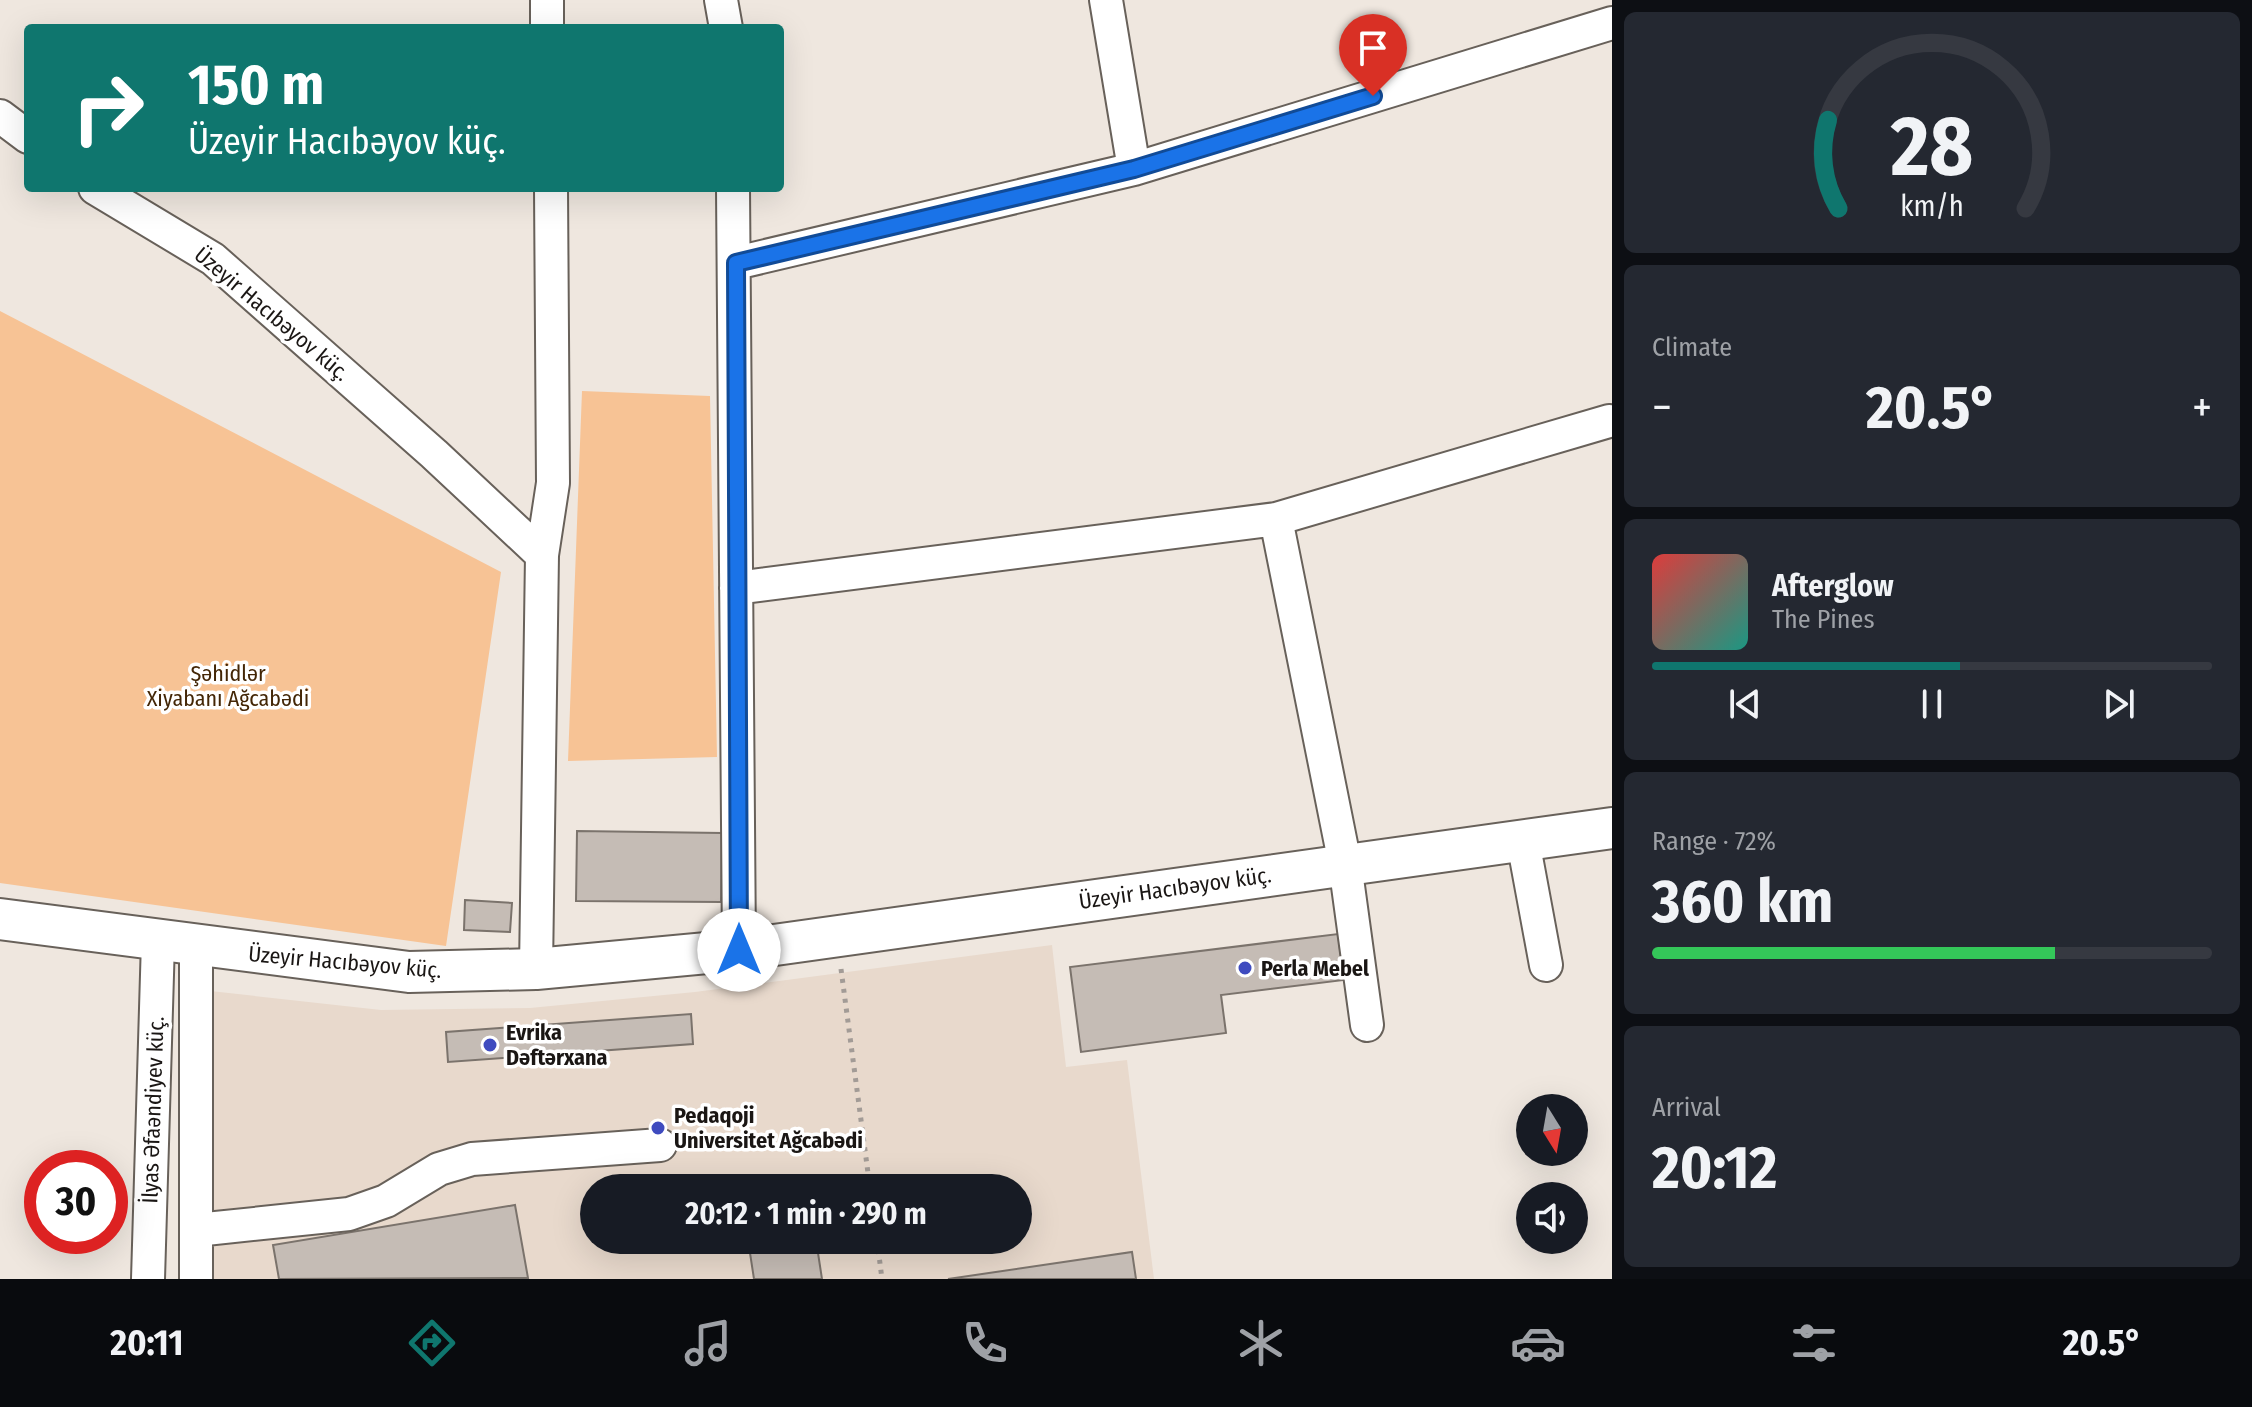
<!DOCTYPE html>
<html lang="en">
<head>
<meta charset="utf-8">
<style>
	body { margin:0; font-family:"Fira Sans Condensed",sans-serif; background:#242831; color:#f1f3f6; height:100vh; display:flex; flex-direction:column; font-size:30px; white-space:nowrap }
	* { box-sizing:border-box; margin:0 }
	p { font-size:26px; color:#9ea1a6 }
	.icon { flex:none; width:44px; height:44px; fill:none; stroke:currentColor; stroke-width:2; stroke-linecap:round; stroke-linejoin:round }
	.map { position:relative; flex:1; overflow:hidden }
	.drawer { display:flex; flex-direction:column; gap:12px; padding:12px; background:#0d0f14; width:640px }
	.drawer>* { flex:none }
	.hud { position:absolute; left:24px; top:24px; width:760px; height:168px; border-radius:8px; box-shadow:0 8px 32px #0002; background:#0f766e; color:#fff; overflow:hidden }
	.needle { width:52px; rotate:169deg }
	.buttons { position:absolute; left:1516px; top:1094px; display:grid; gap:16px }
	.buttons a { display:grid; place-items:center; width:72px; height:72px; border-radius:50%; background:#171b24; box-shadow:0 8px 32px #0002; font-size:40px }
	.speed { position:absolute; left:24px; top:1150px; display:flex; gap:16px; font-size:40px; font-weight:700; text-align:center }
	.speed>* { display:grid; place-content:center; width:104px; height:104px; border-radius:50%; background:#171b24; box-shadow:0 8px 32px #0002; line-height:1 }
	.speed .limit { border:12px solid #d22; background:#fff; color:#111 }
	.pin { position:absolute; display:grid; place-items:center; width:68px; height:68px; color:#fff; margin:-82px -34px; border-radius:50% 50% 50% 0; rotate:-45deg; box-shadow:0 0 8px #0007 }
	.pin .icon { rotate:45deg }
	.me { position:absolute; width:88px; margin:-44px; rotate:0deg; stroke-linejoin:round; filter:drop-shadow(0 0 6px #0008) }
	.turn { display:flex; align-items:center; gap:28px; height:168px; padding:0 32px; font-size:36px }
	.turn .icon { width:104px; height:104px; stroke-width:2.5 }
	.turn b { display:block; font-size:56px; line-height:68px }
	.big { font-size:60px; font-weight:700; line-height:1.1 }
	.drawer .card { flex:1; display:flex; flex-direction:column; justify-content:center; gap:12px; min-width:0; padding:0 28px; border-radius:12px; background:#242831 }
	.drawer .dial { align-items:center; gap:0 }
	.dial svg { height:208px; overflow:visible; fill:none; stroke:#363941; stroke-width:7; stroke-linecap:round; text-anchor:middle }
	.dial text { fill:#f1f3f6; stroke:none }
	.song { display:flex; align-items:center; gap:24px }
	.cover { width:96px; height:96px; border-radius:12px; background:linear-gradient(135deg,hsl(0 70% 55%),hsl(170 70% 35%)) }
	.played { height:8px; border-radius:4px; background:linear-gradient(90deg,#0f766e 55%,#363941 55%) }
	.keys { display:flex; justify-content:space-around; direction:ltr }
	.heat { display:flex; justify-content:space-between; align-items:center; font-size:44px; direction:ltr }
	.charge { height:12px; border-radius:6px; background:linear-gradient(90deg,#34c759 72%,#363941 0) }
	.trip { position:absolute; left:580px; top:1174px; width:452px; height:80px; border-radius:40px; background:#171b24; box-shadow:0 8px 32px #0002; font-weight:700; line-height:80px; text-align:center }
	.menu { display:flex; height:128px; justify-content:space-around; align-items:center; background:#090b0e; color:#9ea1a6 }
	.menu .icon { width:56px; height:56px }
	.menu .on { color:#0f766e }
	.menu b { font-size:36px; color:#f1f3f6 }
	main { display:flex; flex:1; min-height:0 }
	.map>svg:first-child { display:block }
	.built { fill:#e8d9cc; fill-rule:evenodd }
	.green { fill:#f7c395 }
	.building { fill:#c5bcb5; stroke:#7b736c; stroke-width:2 }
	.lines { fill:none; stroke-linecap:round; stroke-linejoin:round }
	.minor-casing { stroke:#68615a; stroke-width:36 }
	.major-casing { stroke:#68615a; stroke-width:44 }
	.path { stroke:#a29b96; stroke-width:5; stroke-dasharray:4 6; stroke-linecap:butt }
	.minor { stroke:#fff; stroke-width:32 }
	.major { stroke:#fff; stroke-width:40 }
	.route-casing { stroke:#114b97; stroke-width:20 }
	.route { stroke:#1a73e8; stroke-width:14 }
	.poi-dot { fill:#3f4bbf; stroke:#fff; stroke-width:3 }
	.labels { text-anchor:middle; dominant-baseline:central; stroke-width:7; stroke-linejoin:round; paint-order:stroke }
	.street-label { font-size:22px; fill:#1a1614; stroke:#fff }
	.park-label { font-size:22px; fill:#432606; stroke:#fff }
	.poi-label { font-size:22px; font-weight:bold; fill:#1a1614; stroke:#fff; text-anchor:start }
</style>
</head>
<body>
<main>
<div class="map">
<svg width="1612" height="1279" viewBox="0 0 1612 1279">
	<rect width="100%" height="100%" fill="#efe7df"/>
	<path class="built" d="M 1052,945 L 1066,1067 L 1127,1060 L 1154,1279 L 179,1279 L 183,988 L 381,1010 L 530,1008 L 695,992 ZM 594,1188 L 1018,1188 L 1018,1240 L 594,1240 Z"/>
	<path class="green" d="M 0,311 L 501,572 L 446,946 L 0,883 Z
		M 582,391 L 710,396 L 717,757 L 568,761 Z"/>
	<path class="building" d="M 577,831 L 722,833 L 721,902 L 576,901 Z
		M 465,900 L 512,903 L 510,932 L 464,930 Z
		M 1338,934 L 1344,980 L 1221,995 L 1226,1033 L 1081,1052 L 1070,967 Z
		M 691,1014 L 693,1044 L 448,1062 L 446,1032 Z
		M 515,1205 L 528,1278 L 279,1279 L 273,1245 Z
		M 748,1240 L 816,1240 L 822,1279 L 754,1279 Z
		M 1132,1252 L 1136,1279 L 948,1279 Z"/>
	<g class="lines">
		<defs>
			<path id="minor" d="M 547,0 L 547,28
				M 721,0 L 726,28
				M 1106,0 L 1134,169
				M 0,116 L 28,137
				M 95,188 L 213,259 L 434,454 L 542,555
				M 733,188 L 739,950
				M 736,263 L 1134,169 L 1612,23
				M 1276,519 L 1345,864 L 1367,1025
				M 736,588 L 1276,519 L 1609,421
				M 1523,841 L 1546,965
				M 196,946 L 196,1279
				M 536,969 L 542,555 L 553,483 L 551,188
				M 196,1230 L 349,1214 L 386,1201 L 439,1169 L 472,1159 L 660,1145
				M 148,1279 L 158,941"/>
			<path id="major" d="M 0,919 L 409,972 L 536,969 L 739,950 L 1612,828"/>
		</defs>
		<use href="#minor" class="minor-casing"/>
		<use href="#major" class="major-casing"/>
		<path class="path" d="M 841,969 L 870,1188
			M 877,1240 L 882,1279"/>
		<use href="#minor" class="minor"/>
		<use href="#major" class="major"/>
	</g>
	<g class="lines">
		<defs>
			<path id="route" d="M 739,950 L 736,263 L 1134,169 L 1373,96"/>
		</defs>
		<use href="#route" class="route-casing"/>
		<use href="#route" class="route"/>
	</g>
	<g class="poi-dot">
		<circle cx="1245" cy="968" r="8"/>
		<circle cx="490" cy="1045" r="8"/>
		<circle cx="658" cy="1128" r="8"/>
	</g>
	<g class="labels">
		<g class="street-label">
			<text transform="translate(272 314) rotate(40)">Üzeyir Hacıbəyov küç.</text>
			<text transform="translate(1175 888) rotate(-8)">Üzeyir Hacıbəyov küç.</text>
			<text transform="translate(345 962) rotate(5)">Üzeyir Hacıbəyov küç.</text>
			<text transform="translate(153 1110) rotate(-88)">İlyas Əfaəndiyev küç.</text>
		</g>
		<g class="park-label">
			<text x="228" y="673">Şəhidlər<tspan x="228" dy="25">Xiyabanı Ağcabədi</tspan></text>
		</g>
		<g class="poi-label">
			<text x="1261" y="968">Perla Mebel</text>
			<text x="506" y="1032">Evrika<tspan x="506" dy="25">Dəftərxana</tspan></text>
			<text x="674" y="1115">Pedaqoji<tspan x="674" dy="25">Universitet Ağcabədi</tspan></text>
		</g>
	</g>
</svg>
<div class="buttons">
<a><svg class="needle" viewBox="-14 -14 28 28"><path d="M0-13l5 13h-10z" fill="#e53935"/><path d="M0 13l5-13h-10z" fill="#9ea1a6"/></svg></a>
<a><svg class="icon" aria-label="sound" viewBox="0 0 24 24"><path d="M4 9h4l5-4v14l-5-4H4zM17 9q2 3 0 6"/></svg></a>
</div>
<div class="speed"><div class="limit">30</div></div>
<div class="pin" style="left:1373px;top:96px;background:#d93025"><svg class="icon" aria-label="arrive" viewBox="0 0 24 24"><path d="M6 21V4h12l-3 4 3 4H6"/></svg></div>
<svg class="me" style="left:739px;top:950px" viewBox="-20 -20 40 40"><circle r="19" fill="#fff"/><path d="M0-13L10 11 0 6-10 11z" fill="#1a73e8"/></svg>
<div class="trip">20:12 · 1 min · 290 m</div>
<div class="hud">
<div class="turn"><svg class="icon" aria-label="right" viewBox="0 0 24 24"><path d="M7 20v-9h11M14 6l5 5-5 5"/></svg><div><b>150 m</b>Üzeyir Hacıbəyov küç.</div></div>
</div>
</div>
<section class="drawer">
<div class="card dial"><svg viewBox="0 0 100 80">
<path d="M14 69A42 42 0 1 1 86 69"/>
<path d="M14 69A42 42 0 0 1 10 35" stroke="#0f766e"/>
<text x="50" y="56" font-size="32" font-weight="700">28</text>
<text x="50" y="72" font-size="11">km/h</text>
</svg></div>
<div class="card"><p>Climate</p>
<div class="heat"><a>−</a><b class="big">20.5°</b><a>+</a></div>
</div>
<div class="card">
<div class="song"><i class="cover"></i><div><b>Afterglow</b><p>The Pines</p></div></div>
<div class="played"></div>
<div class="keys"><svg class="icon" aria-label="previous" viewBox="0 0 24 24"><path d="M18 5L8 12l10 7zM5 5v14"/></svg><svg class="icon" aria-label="pause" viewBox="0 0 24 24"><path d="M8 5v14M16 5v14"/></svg><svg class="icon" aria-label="next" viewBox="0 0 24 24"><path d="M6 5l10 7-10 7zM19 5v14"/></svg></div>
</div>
<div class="card"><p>Range · 72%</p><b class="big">360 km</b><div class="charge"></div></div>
<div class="card"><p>Arrival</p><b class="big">20:12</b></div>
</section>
</main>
<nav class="menu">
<b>20:11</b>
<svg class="icon on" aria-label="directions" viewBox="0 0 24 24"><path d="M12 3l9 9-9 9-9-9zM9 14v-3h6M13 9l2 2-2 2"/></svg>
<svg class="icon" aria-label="music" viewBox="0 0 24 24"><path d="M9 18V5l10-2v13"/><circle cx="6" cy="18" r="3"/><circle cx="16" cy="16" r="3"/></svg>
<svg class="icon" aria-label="phone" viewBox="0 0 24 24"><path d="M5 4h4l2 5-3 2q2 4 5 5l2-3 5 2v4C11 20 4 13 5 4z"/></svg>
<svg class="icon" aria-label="climate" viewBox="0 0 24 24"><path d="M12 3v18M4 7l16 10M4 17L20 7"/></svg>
<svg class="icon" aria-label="car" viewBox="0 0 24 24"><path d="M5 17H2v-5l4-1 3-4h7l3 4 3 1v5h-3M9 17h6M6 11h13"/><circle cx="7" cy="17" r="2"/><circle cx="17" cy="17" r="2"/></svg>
<svg class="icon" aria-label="filters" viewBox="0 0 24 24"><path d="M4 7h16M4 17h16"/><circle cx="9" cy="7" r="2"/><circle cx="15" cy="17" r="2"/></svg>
<b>20.5°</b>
</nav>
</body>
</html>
